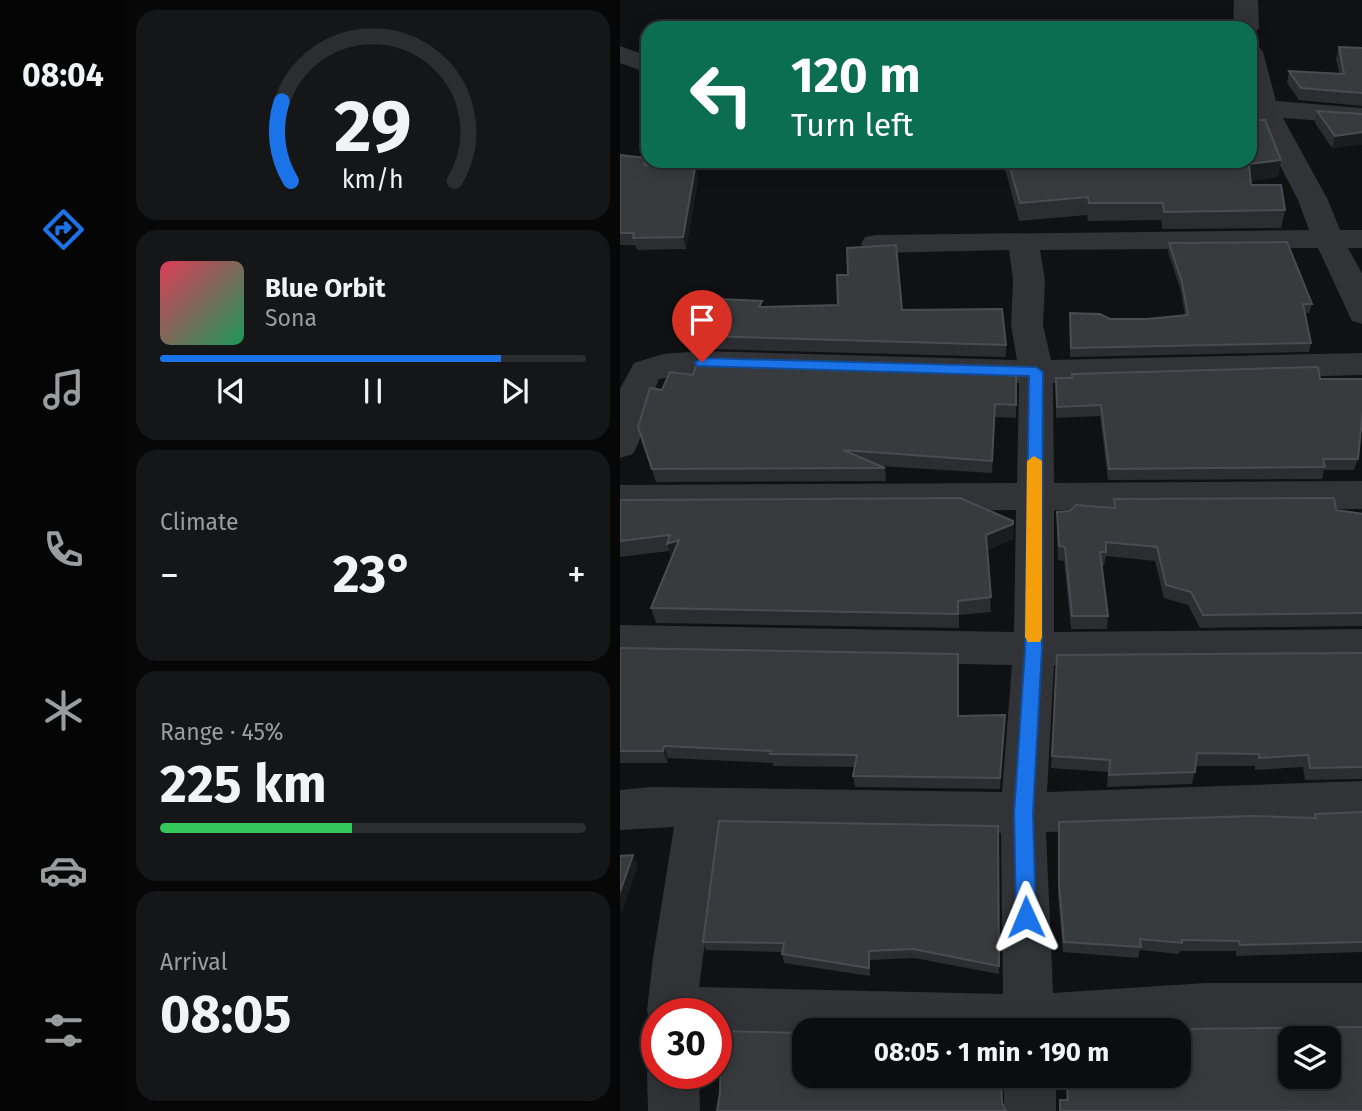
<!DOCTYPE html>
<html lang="en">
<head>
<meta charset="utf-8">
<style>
	body { margin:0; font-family:"Fira Sans",sans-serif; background:#151617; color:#f1f3f6; height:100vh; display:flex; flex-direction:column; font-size:26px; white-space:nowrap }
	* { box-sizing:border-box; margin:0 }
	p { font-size:23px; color:#9a9c9e }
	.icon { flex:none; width:38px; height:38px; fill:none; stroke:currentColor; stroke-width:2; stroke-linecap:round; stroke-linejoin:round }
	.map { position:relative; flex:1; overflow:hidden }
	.sheet { display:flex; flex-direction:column; gap:10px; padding:10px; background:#070708; width:494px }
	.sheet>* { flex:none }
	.guide { position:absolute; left:21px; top:21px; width:616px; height:147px; border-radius:21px; box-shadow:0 4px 18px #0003,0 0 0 2px #2c2d2e; background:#0b6e4f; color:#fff; overflow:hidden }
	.buttons { position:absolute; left:658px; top:1026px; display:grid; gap:14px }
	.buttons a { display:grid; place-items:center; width:63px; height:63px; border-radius:14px; background:#0c0d0e; box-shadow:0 4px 18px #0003,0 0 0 2px #2c2d2e; font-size:35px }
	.speed { position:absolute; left:21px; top:998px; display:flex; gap:14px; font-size:35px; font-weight:700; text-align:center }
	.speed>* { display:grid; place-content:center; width:91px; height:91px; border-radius:50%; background:#0c0d0e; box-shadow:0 4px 18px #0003,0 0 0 2px #2c2d2e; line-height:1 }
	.speed .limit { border:10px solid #d22; background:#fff; color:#111 }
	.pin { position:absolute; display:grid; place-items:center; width:60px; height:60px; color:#fff; margin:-72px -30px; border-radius:50% 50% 50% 0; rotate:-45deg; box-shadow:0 0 7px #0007 }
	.pin .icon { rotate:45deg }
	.me { position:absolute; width:77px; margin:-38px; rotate:359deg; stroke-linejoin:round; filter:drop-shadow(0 0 5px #0008) }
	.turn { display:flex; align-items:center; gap:24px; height:147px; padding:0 35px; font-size:32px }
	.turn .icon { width:91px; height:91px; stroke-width:2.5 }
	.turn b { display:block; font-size:49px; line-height:60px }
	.big { font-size:52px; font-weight:700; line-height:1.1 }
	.sheet .card { flex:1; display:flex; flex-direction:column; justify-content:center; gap:10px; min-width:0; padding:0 24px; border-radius:21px; background:#151617 }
	.sheet .dial { align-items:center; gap:0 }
	.dial svg { height:182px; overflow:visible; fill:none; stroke:#2c2d2e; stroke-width:7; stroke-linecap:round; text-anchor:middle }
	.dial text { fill:#f1f3f6; stroke:none }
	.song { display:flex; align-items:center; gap:21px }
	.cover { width:84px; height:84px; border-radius:10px; background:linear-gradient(135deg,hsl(350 70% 55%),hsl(150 70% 35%)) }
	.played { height:7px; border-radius:4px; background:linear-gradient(90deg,#1a73e8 80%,#2c2d2e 80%) }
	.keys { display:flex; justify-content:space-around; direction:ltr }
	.heat { display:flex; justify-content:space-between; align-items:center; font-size:38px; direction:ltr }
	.charge { height:10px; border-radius:5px; background:linear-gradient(90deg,#34c759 45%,#2c2d2e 0) }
	.trip { position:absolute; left:172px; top:1018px; width:399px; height:70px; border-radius:21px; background:#0c0d0e; box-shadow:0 4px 18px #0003,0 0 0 2px #2c2d2e; font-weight:700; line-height:70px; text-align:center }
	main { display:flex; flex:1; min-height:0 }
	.tab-bar { display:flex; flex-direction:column; width:126px; justify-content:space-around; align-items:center; background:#050506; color:#9a9c9e }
	.tab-bar .icon { width:49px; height:49px }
	.tab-bar .on { color:#1a73e8 }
	.tab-bar b { font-size:32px; color:#f1f3f6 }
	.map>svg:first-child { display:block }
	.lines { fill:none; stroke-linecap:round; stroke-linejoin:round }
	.street { fill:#313337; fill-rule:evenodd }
	.wall { fill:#2c2d30 }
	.shaded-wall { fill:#1b1c1e }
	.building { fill:#383b3e; stroke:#494c51; stroke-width:2; fill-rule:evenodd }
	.route { fill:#1a73e8; stroke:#114b97; stroke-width:2 }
	.slow { fill:#f59e0b }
</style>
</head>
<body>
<main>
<nav class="tab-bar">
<b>08:04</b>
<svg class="icon on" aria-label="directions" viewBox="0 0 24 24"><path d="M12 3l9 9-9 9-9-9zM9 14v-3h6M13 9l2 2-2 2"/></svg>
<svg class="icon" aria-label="music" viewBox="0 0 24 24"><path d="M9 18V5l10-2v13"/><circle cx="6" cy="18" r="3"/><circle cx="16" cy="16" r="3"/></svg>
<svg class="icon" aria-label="phone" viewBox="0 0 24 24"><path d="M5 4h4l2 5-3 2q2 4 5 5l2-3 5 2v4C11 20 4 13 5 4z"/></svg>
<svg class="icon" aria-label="climate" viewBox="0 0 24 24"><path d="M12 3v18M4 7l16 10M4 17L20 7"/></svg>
<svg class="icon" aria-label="car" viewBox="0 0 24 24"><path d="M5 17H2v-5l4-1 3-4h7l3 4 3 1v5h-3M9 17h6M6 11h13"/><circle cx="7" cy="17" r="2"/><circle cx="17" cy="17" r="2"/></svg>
<svg class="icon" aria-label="filters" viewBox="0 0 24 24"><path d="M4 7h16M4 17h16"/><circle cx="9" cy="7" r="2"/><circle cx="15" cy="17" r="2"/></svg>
</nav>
<section class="sheet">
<div class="card dial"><svg viewBox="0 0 100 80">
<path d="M14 69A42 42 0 1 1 86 69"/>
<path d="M14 69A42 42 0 0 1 10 34" stroke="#1a73e8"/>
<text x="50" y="56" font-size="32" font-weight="700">29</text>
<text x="50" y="72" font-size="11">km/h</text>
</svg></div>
<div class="card">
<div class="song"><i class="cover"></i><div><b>Blue Orbit</b><p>Sona</p></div></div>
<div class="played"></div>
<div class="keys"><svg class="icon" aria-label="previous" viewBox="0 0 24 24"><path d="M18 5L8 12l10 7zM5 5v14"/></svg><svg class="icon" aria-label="pause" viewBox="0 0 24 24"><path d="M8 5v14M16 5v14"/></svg><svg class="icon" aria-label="next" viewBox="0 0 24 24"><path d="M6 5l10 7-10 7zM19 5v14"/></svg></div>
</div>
<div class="card"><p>Climate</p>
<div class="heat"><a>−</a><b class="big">23°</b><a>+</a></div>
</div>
<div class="card"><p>Range · 45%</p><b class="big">225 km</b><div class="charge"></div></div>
<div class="card"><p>Arrival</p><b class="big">08:05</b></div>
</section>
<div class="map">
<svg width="743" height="1111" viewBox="0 0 743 1111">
	<rect width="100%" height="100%" fill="#101112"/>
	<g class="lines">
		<path class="street" d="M 614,0 L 638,0 L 639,28 L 635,33 L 630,35 L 630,28 L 613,28 Z
			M 630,44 L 639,47 L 643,52 L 656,101 L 743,108 L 743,124 L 663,118 L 708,200 L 720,230 L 743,230 L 743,248 L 728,248 L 743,275 L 743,324 L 732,321 L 698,248 L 420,250 L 425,280 L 423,325 L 431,360 L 743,353 L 743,375 L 433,383 L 434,483 L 743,481 L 743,509 L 434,510 L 434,632 L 743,629 L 743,663 L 434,665 L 427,792 L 743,781 L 743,821 L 426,832 L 433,993 L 585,983 L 743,983 L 743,1033 L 558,1035 L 558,1031 L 184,1031 L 184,1039 L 96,1037 L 96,1013 L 37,1013 L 37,1032 L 34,1031 L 27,1011 L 33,958 L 54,827 L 0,830 L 0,790 L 31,787 L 382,792 L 392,665 L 0,657 L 0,625 L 394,632 L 396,510 L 0,513 L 0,485 L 397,483 L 399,383 L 82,373 L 39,379 C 28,403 26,431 13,454 L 0,458 L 0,389 L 14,363 L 43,354 L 82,351 L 397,360 L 391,325 L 393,280 L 389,250 L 256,253 L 245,251 L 241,244 L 245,237 L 256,235 L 689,230 L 678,200 L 635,117 L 630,118 ZM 100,828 L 381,833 L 383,994 L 79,987 Z
			M 0,46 L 28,56 L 28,73 L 0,63 Z
			M 37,1054 L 37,1073 L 79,1073 L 80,1111 L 28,1111 L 27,1073 Z
			M 384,1076 L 436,1076 L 436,1111 L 384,1111 Z"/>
	</g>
	<path class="wall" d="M 719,47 L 743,48 L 743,106 L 679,100 L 667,83 L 669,71 L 719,73 L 716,59 Z
		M 697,111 L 743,114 L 743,144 L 712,148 L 695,123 Z
		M 0,155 L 27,158 L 29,165 L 75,168 L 78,180 L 66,249 L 17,250 L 15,245 L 0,245 Z
		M 661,160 L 658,177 L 631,181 L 631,185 L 665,210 L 661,228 L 542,229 L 541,220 L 468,221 L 467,215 L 399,221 L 383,161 L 630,161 Z
		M 549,243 L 692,304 L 689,313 L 684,313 L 691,343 L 689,352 L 450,357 L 450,313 L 490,319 L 527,319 L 565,316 L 561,291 L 548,252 Z
		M 143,307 L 282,310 L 386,345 L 386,357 L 89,349 L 86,336 Z
		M 73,375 L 396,376 L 396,418 L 375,417 L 372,473 L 259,466 L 265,468 L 266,481 L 36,482 L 18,427 L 42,390 Z
		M 436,378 L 700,379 L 738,459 L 734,470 L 704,470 L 702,479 L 488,480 L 480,416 L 436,418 Z
		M 494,499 L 716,510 L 743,514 L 743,626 L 580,628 L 568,605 L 544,598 L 535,561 L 486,556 L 484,566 L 482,565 L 488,616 L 487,629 L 451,629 L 444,561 L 438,560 L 437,526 L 437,512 L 493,508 Z
		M 0,500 L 393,539 L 367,550 L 371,612 L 339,615 L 339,628 L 36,623 L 31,608 L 51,559 L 49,551 L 0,557 Z
		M 0,648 L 338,716 L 385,715 L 380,789 L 235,787 L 233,776 L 235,767 L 153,766 L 153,763 L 48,758 L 48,763 L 0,763 L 0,770 Z
		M 743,653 L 743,779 L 685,780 L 683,767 L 635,770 L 635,766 L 576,766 L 572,784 L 487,787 L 488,772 L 431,768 L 437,655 Z
		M 743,812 L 743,952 L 616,956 L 616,951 L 560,951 L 559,954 L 520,950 L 518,958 L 443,952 L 438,895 L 439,822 L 694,818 L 695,814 Z
		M 378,826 L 379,974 L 294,958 L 250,960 L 250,976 L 164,963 L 162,954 L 162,952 L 86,950 L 83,942 Z
		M 445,1025 L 561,1029 L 743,1111 L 439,1111 L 440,1100 L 446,1100 L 446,1076 L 558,1076 L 558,1031 L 445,1031 Z"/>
	<path class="shaded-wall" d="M 743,132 L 743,144 L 712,148 L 715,136 Z
		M 661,160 L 658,177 L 626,182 L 629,164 Z
		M 75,168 L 78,180 L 66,249 L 63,237 Z
		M 393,524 L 393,539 L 366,550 L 366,535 Z
		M 59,540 L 51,559 L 47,544 Z
		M 44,746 L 48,758 L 48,763 L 43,751 Z
		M 13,855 L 18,866 L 2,913 L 0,909 L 0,892 Z
		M 249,951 L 250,960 L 250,976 L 249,968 Z"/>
	<path class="building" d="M 719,47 L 743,48 L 743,93 L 681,88 L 669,71 L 724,74 Z
		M 697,111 L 743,114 L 743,132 L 715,136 Z
		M 630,120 L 645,120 L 661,160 L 629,164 L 631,185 L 661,185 L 665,210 L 544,212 L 543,203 L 469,203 L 468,197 L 400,203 L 388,161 L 630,161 Z
		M 0,155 L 27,158 L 24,165 L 75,168 L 63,237 L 13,238 L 14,233 L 0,233 Z
		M 667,242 L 692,304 L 683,304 L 691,343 L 451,348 L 450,313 L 480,314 L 490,319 L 527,319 L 568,315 L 562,282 L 549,243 Z
		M 276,245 L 282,310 L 382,309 L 386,345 L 86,336 L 99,299 L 142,301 L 139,307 L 218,305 L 217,275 L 228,275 L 227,248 Z
		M 77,363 L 389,372 L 389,376 L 396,376 L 396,405 L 375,404 L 372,461 L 223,450 L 265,468 L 32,469 L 18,427 L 30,388 L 42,390 L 50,372 L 73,375 Z
		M 698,367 L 700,379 L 743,379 L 743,409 L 738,459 L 703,459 L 705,467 L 489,469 L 481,405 L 437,407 L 436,378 L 452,378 L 452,374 Z
		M 340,498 L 393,521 L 393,524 L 366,535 L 371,597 L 338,601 L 338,614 L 31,608 L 59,540 L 47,544 L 50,535 L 0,541 L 0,500 Z
		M 714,498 L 716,510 L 743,514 L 743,613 L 583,615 L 571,592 L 546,585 L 537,547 L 486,542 L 486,552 L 480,552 L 488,616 L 452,616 L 445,547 L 439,546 L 437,512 L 450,511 L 456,505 L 495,508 L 494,499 Z
		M 0,648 L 338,654 L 338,716 L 385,715 L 380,778 L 233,776 L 237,755 L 150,754 L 151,751 L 44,746 L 43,751 L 0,751 Z
		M 743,653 L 743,767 L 690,768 L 688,755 L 639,758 L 639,754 L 577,753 L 575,772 L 489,775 L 490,760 L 432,756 L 437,655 Z
		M 743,812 L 743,942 L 620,945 L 619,941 L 562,940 L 562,943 L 520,939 L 521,947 L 444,942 L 439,884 L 439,822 L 633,816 L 696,818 L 695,814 Z
		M 99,821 L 378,826 L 379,966 L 293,949 L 249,951 L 249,968 L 162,954 L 164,943 L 83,942 Z
		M 13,855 L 0,892 L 0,856 Z
		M 184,1025 L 375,1025 L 375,1031 L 184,1031 L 184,1076 L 381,1076 L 382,1103 L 386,1111 L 97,1111 L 100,1093 L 101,1031 L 181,1033 Z
		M 445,1025 L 558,1025 L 561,1029 L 743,1027 L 743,1111 L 440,1111 L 440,1100 L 448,1100 L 447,1076 L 558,1076 L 558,1031 L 446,1031 ZM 670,1038 L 709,1038 L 709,1076 L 670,1076 Z"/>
	<path class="route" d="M 82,358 L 416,367 L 423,372 L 422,649 L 413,813 L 416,917 L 413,923 L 406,926 L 399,923 L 396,917 L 394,813 L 405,649 L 409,376 L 77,366 L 75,362 Z"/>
	<path class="slow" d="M 414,456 L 422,461 L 422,637 L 420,642 L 408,642 L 405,637 L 407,461 Z"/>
</svg>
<div class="buttons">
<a><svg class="icon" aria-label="layers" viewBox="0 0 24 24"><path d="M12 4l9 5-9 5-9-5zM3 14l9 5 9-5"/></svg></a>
</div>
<div class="speed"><div class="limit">30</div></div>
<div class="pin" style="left:82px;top:362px;background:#d93025"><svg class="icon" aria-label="arrive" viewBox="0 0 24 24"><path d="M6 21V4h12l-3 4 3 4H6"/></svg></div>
<svg class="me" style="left:406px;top:917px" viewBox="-20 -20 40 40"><path d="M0-17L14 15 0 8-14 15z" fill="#1a73e8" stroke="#fff" stroke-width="4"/></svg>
<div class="trip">08:05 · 1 min · 190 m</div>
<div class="guide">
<div class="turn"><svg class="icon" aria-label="left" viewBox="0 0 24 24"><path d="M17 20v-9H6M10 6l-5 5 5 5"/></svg><div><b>120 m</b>Turn left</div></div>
</div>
</div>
</main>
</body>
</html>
